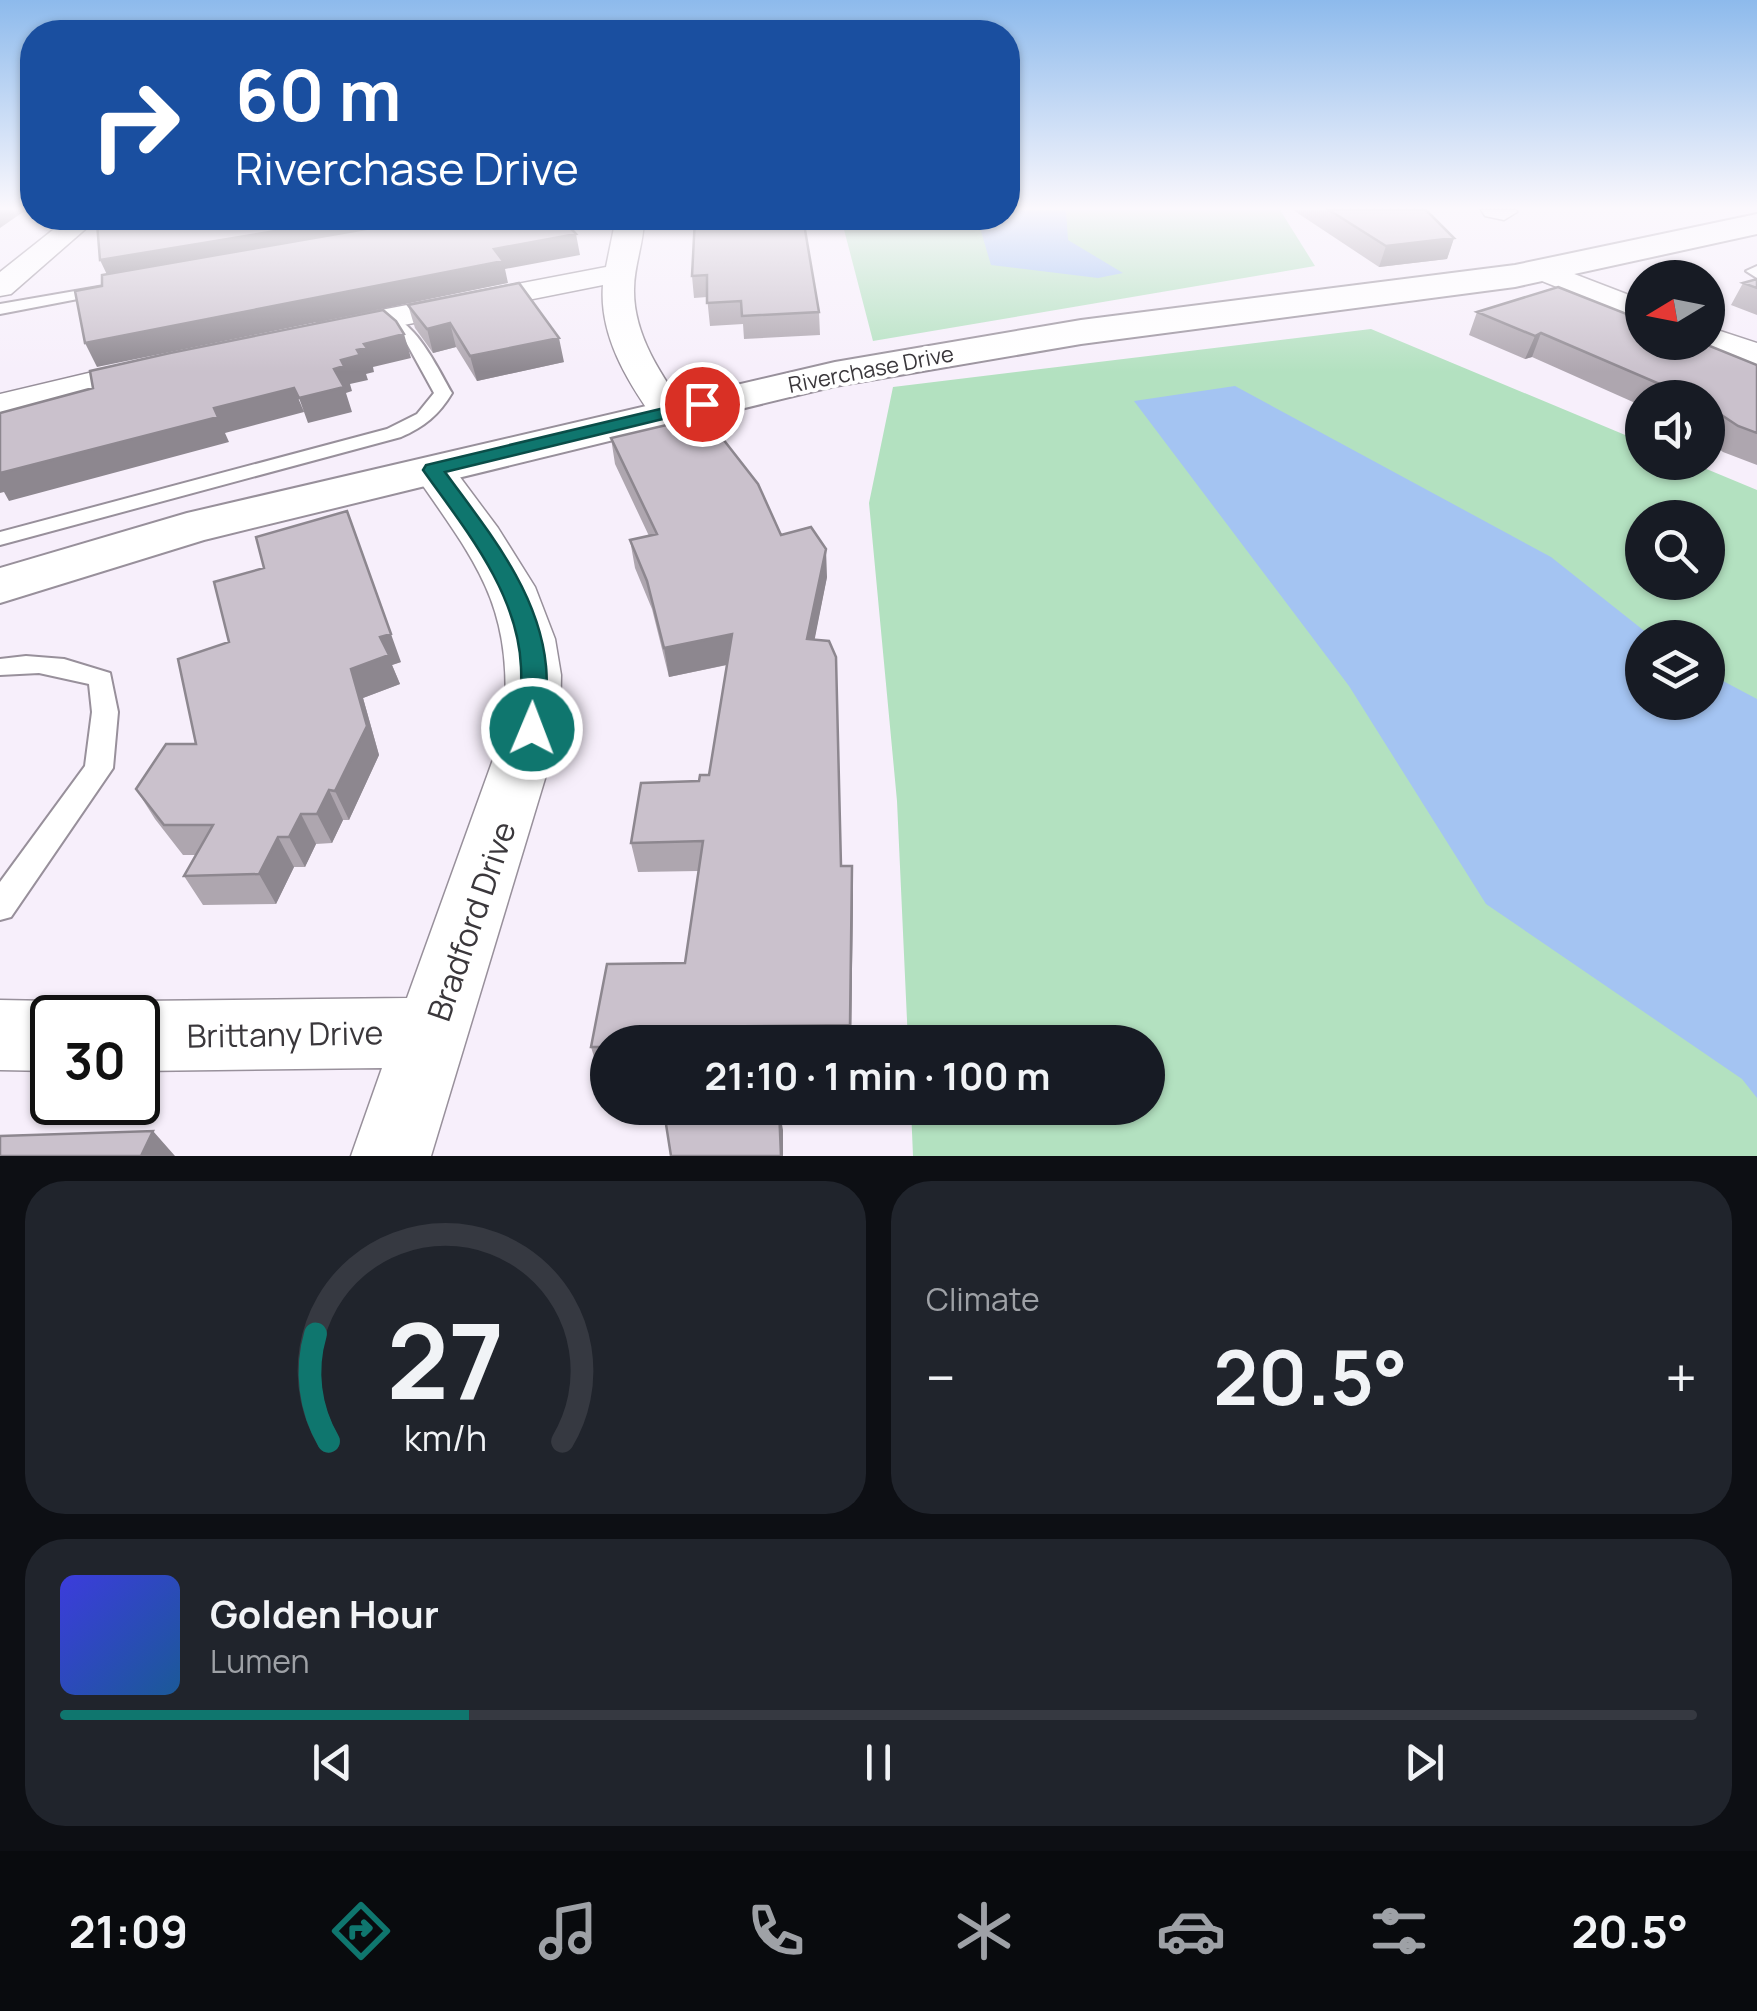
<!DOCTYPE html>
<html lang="en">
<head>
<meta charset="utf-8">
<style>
	body { margin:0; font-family:Manrope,sans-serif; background:#20242c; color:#f1f3f6; height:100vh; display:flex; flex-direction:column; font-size:38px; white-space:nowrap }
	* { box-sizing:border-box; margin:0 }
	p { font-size:32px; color:#9ea1a6 }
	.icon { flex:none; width:55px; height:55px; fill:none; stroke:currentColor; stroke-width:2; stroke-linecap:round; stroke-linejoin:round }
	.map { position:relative; height:1156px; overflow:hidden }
	.sheet { display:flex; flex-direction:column; gap:25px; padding:25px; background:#0d0f14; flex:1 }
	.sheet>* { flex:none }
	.banner { position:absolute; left:20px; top:20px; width:1000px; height:210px; border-radius:40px; box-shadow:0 2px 8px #0004; background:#1a4fa0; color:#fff; overflow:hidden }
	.needle { width:65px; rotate:260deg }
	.tools { position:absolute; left:1625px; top:260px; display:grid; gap:20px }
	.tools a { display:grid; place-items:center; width:100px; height:100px; border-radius:50%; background:#171b24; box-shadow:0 2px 8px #0004; font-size:50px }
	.speed { position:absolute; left:30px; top:995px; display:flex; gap:20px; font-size:50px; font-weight:700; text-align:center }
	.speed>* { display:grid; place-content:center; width:130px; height:130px; border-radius:50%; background:#171b24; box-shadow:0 2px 8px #0004; line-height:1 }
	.speed .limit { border:5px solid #111; border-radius:15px; background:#fff; color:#111 }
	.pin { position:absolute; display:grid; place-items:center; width:85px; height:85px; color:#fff; margin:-42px; border:5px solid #fff; border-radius:50%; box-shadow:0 2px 10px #0007 }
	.me { position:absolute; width:110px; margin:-55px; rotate:1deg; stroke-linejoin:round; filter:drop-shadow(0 0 8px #0008) }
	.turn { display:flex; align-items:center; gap:35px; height:210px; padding:0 50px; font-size:45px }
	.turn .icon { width:130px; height:130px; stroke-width:2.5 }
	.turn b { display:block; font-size:70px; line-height:85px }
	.big { font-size:75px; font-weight:700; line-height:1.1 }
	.sheet .widget { flex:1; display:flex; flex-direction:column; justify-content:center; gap:15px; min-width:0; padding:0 35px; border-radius:40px; background:#20242c }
	.sheet .dial { align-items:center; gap:0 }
	.dial svg { height:260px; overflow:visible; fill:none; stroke:#363941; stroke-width:7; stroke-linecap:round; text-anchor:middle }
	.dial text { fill:#f1f3f6; stroke:none }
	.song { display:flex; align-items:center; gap:30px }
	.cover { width:120px; height:120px; border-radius:15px; background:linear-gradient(135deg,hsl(240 70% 55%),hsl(210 70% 35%)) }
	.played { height:10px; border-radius:5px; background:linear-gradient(90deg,#0f766e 25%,#363941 25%) }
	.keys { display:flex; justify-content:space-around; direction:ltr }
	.heat { display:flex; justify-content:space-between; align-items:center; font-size:55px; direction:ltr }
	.sheet .tiles { flex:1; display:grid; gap:25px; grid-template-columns:1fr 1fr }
	.widget:last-child { grid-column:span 2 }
	.trip { position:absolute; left:590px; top:1025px; width:575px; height:100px; border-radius:50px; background:#171b24; box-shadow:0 2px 8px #0004; font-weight:700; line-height:100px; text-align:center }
	.menu { display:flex; height:160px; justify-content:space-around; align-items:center; background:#090b0e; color:#9ea1a6 }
	.menu .icon { width:70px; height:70px }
	.menu .current { color:#0f766e }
	.menu b { font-size:45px; color:#f1f3f6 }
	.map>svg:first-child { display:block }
	.green { fill:#b3e1c0; fill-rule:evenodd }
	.water { fill:#a4c4f2 }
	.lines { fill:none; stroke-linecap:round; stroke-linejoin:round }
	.lane-casing { stroke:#98909b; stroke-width:4 }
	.street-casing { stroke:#98909b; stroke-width:3 }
	.secondary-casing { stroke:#98909b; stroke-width:4 }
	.lane { fill:#fff; fill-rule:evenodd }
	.street { fill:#fff; fill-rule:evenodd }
	.secondary { fill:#fff; fill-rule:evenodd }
	.wall { fill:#aea6af }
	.shaded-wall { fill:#8d878f }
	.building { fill:#cac1cc; stroke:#8d878f; stroke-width:2.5 }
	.route { fill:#0f766e; stroke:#0a4d48; stroke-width:2.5 }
	.labels { text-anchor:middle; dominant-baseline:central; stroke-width:8; stroke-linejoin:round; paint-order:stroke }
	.far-street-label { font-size:22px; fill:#3a373b; stroke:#fff }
	.near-street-label { font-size:32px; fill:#3a373b; stroke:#fff }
</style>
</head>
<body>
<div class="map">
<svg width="1757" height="1156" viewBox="0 0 1757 1156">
	<rect width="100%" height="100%" fill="#f7effb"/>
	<path class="green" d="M 1008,210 L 1280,210 L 1315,266 L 873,341 L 841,218 L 1008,218 Z
		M 1371,329 L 1642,442 L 1642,462 L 1692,463 L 1757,490 L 1757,1156 L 913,1156 L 911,1108 L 1148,1108 L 1148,1042 L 908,1042 L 897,801 L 869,503 L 893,387 ZM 1642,518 L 1708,518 L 1708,582 L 1642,582 ZM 1642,638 L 1708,638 L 1708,702 L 1642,702 Z"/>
	<path class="water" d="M 1008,210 L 1066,210 L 1068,240 L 1123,273 L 1098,278 L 991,265 L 977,218 L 1008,218 Z
		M 1235,386 L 1551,557 L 1652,637 L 1642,638 L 1642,702 L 1708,702 L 1708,673 L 1757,699 L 1757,1098 L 1742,1079 L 1486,904 L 1349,686 L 1134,401 Z"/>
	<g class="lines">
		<defs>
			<path id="lane" d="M 1757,266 L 1757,278 L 1746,271 Z
				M 104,286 L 111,290 L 109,293 L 0,314 L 0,304 Z
				M 381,315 C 412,312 438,369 452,393 C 439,415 424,427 401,437 L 0,545 L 0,532 L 387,429 L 417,414 L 434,393 L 406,342 L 381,321 Z
				M 26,656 L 64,659 L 110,673 L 118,712 L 113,768 L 11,917 L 0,920 L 0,882 L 85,766 L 92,712 L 89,684 L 39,673 L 0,675 L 0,659 Z"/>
			<path id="street" d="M 1481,210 L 1516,210 L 1517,212 L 1504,220 L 1485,216 Z
				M 68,218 L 98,218 L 11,294 L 0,296 L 0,272 Z
				M 616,218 L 644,218 C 644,243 634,265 634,289 C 633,335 662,376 687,412 L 681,420 L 668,423 L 655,420 C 627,381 599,335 603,285 L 329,340 L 317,337 L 312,330 L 317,323 L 329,320 L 606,267 Z
				M 1543,262 L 1642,300 L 1642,321 L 1532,277 L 1528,271 L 1532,265 Z
				M 1708,327 L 1757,343 L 1757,365 L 1696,344 L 1708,342 Z
				M 156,357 L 169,360 L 174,368 L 169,376 L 0,416 L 0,394 Z
				M 433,458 L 448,461 L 498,528 L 535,587 L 555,639 L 561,675 L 560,729 L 431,1156 L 351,1156 L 382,1068 L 138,1071 L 138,1018 L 109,1018 L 112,1011 L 138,1001 L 407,998 L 504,729 C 514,605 479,567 412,470 L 418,461 Z
				M 0,1000 L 52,1001 L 78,1011 L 81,1018 L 52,1018 L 52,1071 L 0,1070 Z"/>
			<path id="secondary" d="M 1757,214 L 1757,234 L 1515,287 L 1081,344 L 835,386 L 204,540 L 0,603 L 0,568 L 187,513 L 835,362 L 1081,320 L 1515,265 Z"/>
		</defs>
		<use href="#lane" class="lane-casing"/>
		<use href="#street" class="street-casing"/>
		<use href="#secondary" class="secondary-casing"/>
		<use href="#lane" class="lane"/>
		<use href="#street" class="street"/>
		<use href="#secondary" class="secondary"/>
	</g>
	<path class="wall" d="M 1293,210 L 1426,210 L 1454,238 L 1447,259 L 1379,267 Z
		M 695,218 L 819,312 L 820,335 L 744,339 L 743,324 L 710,326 L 707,297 L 694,298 L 692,276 Z
		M 1757,279 L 1757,315 L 1731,305 L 1743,283 Z
		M 408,305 L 564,362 L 477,381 L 456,347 L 433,353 L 415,328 Z
		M 1477,312 L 1757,365 L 1757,465 L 1723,452 L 1708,441 L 1708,398 L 1642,398 L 1642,406 L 1532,357 L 1525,359 L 1469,335 Z
		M 611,438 L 781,535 L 827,577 L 814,640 L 841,866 L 853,896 L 851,1042 L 608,1042 L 608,1075 L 600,1076 L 591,1047 L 685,963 L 698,871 L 638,872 L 631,843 L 699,781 L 709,775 L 727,665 L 669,677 L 652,609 L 635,568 L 630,540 L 649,536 L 615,464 Z
		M 178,659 L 401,662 L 392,665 L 400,684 L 363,698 L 379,755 L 349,820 L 343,820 L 332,843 L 316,844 L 305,867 L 294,867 L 276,904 L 203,905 L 184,876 L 196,855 L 183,855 L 155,819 L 136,789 L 196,744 Z"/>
	<path class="shaded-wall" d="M 0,210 L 26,210 L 0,228 Z
		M 354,218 L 478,218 L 110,281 L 100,260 Z
		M 576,234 L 580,255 L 505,269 L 508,283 L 97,367 L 85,343 L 494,249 Z
		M 1454,238 L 1447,259 L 1379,267 L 1386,246 Z
		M 450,323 L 456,347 L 433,353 L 427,329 Z
		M 1541,333 L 1532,357 L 1525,359 L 1535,336 Z
		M 404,334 L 411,358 L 373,367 L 374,372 L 366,374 L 368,380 L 350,384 L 352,391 L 346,393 L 352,412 L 308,423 L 299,398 L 334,369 L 341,360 L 357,350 L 364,344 Z
		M 559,338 L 564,362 L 477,381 L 470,356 Z
		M 294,388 L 304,412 L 225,433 L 229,442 L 9,501 L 4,492 L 0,493 L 0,473 L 214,408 Z
		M 347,511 L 401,662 L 392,665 L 400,684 L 363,698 L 379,755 L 349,820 L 335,791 L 351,669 L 380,637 Z
		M 826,549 L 827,577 L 809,668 L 807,639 Z
		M 732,634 L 735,663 L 669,677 L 664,648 Z
		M 329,790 L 343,820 L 332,843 L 317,814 Z
		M 301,814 L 316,844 L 305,867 L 289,837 Z
		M 278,837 L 294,867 L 276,904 L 259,874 Z
		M 852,866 L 853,896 L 851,1042 L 850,1025 Z
		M 779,1108 L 783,1130 L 783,1156 L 781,1156 Z
		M 153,1131 L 175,1156 L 141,1156 Z"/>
	<path class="building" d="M 1329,210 L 1426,210 L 1454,238 L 1386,246 Z
		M 130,218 L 354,218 L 100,260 L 97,223 Z
		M 429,218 L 561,218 L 576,234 L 494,249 L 503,261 L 85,343 L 75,291 L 102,286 L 102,275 Z
		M 695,218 L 803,218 L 819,312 L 742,316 L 741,301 L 707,303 L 707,275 L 692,276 Z
		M 1757,279 L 1757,288 L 1743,283 Z
		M 519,283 L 559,338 L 470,356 L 450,323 L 427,329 L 408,305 Z
		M 1558,287 L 1642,320 L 1642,342 L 1700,342 L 1757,365 L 1757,433 L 1738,426 L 1708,406 L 1708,398 L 1692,398 L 1541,333 L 1535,336 L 1477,312 Z
		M 383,310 L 396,321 L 404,334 L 364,344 L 367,348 L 357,350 L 360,355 L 341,360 L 344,366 L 334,369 L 344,387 L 299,398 L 294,388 L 214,408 L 218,417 L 0,473 L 0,413 L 93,388 L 90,371 L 170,353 Z
		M 705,416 L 758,484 L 781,535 L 811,527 L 826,549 L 807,639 L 829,641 L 836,657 L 841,866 L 852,866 L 850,1025 L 683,1027 L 681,1042 L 608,1042 L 608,1047 L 591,1047 L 607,964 L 685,963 L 703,841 L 631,843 L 641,783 L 699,781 L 700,775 L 709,775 L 732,634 L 664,648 L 647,581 L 630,540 L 657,534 L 611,438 Z
		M 347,511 L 391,634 L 380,637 L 389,655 L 351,669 L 367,726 L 335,791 L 329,790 L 317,814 L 301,814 L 289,837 L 278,837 L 259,874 L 184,876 L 213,825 L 164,825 L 136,789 L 166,744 L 196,744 L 178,659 L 229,642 L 214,582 L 264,568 L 256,537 Z
		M 676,1108 L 779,1108 L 781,1156 L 671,1156 L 665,1118 Z
		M 153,1131 L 141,1156 L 0,1156 L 0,1136 Z"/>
	<linearGradient id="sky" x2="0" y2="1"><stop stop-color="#8dbaec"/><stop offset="0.56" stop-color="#fbf8fd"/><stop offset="1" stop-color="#fbf8fd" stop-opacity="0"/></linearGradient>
	<rect width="1757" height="372" fill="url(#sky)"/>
	<path class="route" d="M 702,399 L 708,400 L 708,408 L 445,472 C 487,530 539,591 546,666 C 548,686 546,708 546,729 L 542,736 L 523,736 L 519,729 C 520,708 522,687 521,667 C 518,592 464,528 423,470 L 426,465 Z"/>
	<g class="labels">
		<g class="far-street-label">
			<text transform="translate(871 369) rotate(-11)">Riverchase Drive</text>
		</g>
		<g class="near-street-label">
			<text transform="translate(471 921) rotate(-71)">Bradford Drive</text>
			<text transform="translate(285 1034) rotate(-1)">Brittany Drive</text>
		</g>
	</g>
</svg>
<div class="tools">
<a><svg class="needle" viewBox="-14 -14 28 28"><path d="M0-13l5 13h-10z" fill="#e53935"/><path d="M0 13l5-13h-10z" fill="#9ea1a6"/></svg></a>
<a><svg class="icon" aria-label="sound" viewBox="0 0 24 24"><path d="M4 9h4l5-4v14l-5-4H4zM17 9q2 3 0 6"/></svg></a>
<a><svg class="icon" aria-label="search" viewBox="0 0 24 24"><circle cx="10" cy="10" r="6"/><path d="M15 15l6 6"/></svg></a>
<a><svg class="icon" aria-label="layers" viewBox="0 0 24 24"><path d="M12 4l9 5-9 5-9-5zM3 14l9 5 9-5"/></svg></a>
</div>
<div class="speed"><div class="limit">30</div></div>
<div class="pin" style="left:702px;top:404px;background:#d93025"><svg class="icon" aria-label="arrive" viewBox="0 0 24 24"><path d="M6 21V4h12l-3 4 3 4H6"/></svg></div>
<svg class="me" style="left:532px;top:729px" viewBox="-20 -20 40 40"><circle r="17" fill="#0f766e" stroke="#fff" stroke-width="3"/><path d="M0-11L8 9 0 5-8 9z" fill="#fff"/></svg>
<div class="trip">21:10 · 1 min · 100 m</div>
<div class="banner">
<div class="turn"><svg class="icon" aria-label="right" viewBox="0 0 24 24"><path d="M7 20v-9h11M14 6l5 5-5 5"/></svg><div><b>60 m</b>Riverchase Drive</div></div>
</div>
</div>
<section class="sheet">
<div class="tiles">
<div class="widget dial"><svg viewBox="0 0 100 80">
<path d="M14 69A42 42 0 1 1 86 69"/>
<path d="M14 69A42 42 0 0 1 10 36" stroke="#0f766e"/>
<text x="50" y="56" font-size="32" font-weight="700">27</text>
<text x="50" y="72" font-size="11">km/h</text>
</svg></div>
<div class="widget"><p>Climate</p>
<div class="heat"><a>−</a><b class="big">20.5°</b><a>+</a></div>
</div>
<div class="widget">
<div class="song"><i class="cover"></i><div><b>Golden Hour</b><p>Lumen</p></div></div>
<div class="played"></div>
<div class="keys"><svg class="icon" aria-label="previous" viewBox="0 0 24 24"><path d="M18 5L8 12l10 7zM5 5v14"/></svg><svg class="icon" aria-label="pause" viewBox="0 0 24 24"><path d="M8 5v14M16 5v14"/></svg><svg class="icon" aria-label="next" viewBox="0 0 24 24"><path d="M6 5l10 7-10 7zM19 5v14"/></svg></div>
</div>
</div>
</section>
<nav class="menu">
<b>21:09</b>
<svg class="icon current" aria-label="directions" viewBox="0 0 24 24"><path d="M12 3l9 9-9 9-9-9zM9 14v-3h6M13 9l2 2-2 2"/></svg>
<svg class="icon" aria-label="music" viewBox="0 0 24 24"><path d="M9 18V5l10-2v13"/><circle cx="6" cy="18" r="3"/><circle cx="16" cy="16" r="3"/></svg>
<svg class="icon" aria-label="phone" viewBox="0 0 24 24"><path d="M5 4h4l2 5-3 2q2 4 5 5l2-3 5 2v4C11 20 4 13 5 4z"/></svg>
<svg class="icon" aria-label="climate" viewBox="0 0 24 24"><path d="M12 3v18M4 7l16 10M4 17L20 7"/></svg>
<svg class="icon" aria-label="car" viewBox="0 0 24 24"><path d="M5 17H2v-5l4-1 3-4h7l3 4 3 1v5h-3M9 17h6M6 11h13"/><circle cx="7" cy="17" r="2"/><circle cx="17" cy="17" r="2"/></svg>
<svg class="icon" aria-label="filters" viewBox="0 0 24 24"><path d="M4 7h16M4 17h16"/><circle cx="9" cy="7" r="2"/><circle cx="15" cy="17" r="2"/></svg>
<b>20.5°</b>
</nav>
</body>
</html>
